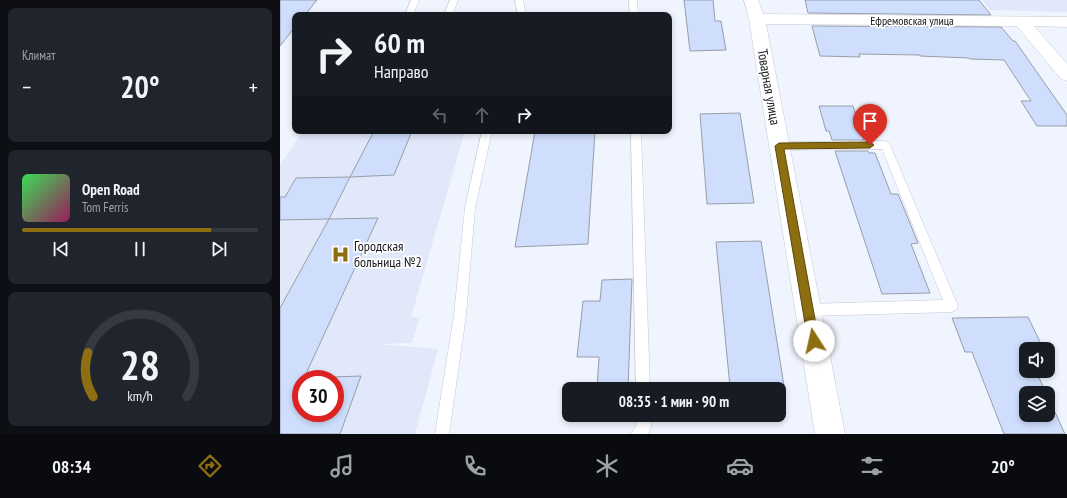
<!DOCTYPE html>
<html lang="ru">
<head>
<meta charset="utf-8">
<style>
	body { margin:0; font-family:"PT Sans Narrow",sans-serif; background:#20242c; color:#f1f3f6; height:100vh; display:flex; flex-direction:column; font-size:15px; white-space:nowrap }
	* { box-sizing:border-box; margin:0 }
	p { font-size:13px; color:#9ea1a6 }
	.icon { flex:none; width:22px; height:22px; fill:none; stroke:currentColor; stroke-width:2; stroke-linecap:round; stroke-linejoin:round }
	.map { position:relative; flex:1; overflow:hidden }
	.panel { display:flex; flex-direction:column; gap:8px; padding:8px; background:#0d0f14; width:280px }
	.panel>* { flex:none }
	.top-card { position:absolute; left:12px; top:12px; width:380px; height:122px; border-radius:8px; box-shadow:0 2px 6px #0003; background:#171b24; color:#f1f3f6; overflow:hidden }
	.controls { position:absolute; left:739px; top:342px; display:grid; gap:8px }
	.controls a { display:grid; place-items:center; width:36px; height:36px; border-radius:8px; background:#171b24; box-shadow:0 2px 6px #0003; font-size:20px }
	.speed { position:absolute; left:12px; top:370px; display:flex; gap:8px; font-size:20px; font-weight:700; text-align:center }
	.speed>* { display:grid; place-content:center; width:52px; height:52px; border-radius:50%; background:#171b24; box-shadow:0 2px 6px #0003; line-height:1 }
	.speed .limit { border:6px solid #d22; background:#fff; color:#111 }
	.pin { position:absolute; display:grid; place-items:center; width:34px; height:34px; color:#fff; margin:-41px -17px; border-radius:50% 50% 50% 0; rotate:-45deg; box-shadow:0 0 4px #0007 }
	.pin .icon { rotate:45deg }
	.me { position:absolute; width:44px; margin:-22px; rotate:350deg; stroke-linejoin:round; filter:drop-shadow(0 0 3px #0008) }
	.turn { display:flex; align-items:center; gap:14px; height:84px; padding:0 16px; font-size:18px }
	.turn .icon { width:52px; height:52px; stroke-width:2.5 }
	.turn b { display:block; font-size:28px; line-height:34px }
	.lanes { display:flex; align-items:center; height:38px; padding:0 16px; background:#0003; justify-content:center; gap:20px; direction:ltr }
	.lanes .off { opacity:.35 }
	.big { font-size:30px; font-weight:800; line-height:1.1 }
	.panel .card { flex:1; display:flex; flex-direction:column; justify-content:center; gap:6px; min-width:0; padding:0 14px; border-radius:8px; background:#20242c }
	.panel .dial { align-items:center; gap:0 }
	.dial svg { height:104px; overflow:visible; fill:none; stroke:#363941; stroke-width:7; stroke-linecap:round; text-anchor:middle }
	.dial text { fill:#f1f3f6; stroke:none }
	.song { display:flex; align-items:center; gap:12px }
	.cover { width:48px; height:48px; border-radius:6px; background:linear-gradient(135deg,hsl(130 70% 55%),hsl(330 70% 35%)) }
	.played { height:4px; border-radius:2px; background:linear-gradient(90deg,#8d6e11 80%,#363941 80%) }
	.keys { display:flex; justify-content:space-around; direction:ltr }
	.heat { display:flex; justify-content:space-between; align-items:center; font-size:22px; direction:ltr }
	.trip { position:absolute; left:282px; top:382px; width:224px; height:40px; border-radius:8px; background:#171b24; box-shadow:0 2px 6px #0003; font-weight:800; line-height:40px; text-align:center }
	.dock { display:flex; height:64px; justify-content:space-around; align-items:center; background:#090b0e; color:#9ea1a6 }
	.dock .icon { width:28px; height:28px }
	.dock .selected { color:#8d6e11 }
	.dock b { font-size:18px; color:#f1f3f6 }
	main { display:flex; flex:1; min-height:0 }
	.map>svg:first-child { display:block }
	.built { fill:#e1e8f9; fill-rule:evenodd }
	.building { fill:#cfdefc; stroke:#999ea7; fill-rule:evenodd }
	.lines { fill:none; stroke-linecap:round; stroke-linejoin:round }
	.lane-casing { stroke:#c5cad3; stroke-width:1 }
	.street-casing { stroke:#c5cad3; stroke-width:1 }
	.lane { fill:#fff; fill-rule:evenodd }
	.street { fill:#fff; fill-rule:evenodd }
	.route { fill:#8d6e11; stroke:#5c480b }
	.labels { text-anchor:middle; dominant-baseline:central; stroke-width:3.5; stroke-linejoin:round; paint-order:stroke }
	.far-street-label { font-size:12px; fill:#17181c; stroke:#fff }
	.street-label { font-size:14px; fill:#17181c; stroke:#fff }
	.poi-label { font-size:14px; fill:#17181c; stroke:#fff; text-anchor:start }
</style>
</head>
<body>
<main>
<section class="panel">
<div class="card"><p>Климат</p>
<div class="heat"><a>−</a><b class="big">20°</b><a>+</a></div>
</div>
<div class="card">
<div class="song"><i class="cover"></i><div><b>Open Road</b><p>Tom Ferris</p></div></div>
<div class="played"></div>
<div class="keys"><svg class="icon" aria-label="previous" viewBox="0 0 24 24"><path d="M18 5L8 12l10 7zM5 5v14"/></svg><svg class="icon" aria-label="pause" viewBox="0 0 24 24"><path d="M8 5v14M16 5v14"/></svg><svg class="icon" aria-label="next" viewBox="0 0 24 24"><path d="M6 5l10 7-10 7zM19 5v14"/></svg></div>
</div>
<div class="card dial"><svg viewBox="0 0 100 80">
<path d="M14 69A42 42 0 1 1 86 69"/>
<path d="M14 69A42 42 0 0 1 10 35" stroke="#8d6e11"/>
<text x="50" y="56" font-size="32" font-weight="700">28</text>
<text x="50" y="72" font-size="11">km/h</text>
</svg></div>
</section>
<div class="map">
<svg width="787" height="434" viewBox="0 0 787 434">
	<rect width="100%" height="100%" fill="#eff4fe"/>
	<path class="built" d="M 702,0 L 787,0 L 787,12 L 710,10 Z
		M 23,131 L 185,131 L 131,317 L 140,317 L 132,343 L 98,344 L 158,349 L 135,434 L 0,434 L 0,165 ZM 21,379 L 55,379 L 55,413 L 21,413 Z"/>
	<path class="building" d="M 0,0 L 37,0 L 25,15 L 15,15 L 15,27 L 0,46 Z
		M 404,0 L 433,0 L 435,21 L 441,21 L 446,50 L 410,51 Z
		M 525,0 L 699,0 L 711,15 L 528,13 Z
		M 532,26 L 721,27 L 733,41 L 735,41 L 787,115 L 787,126 L 757,126 L 741,101 L 751,101 L 724,60 L 690,59 L 689,58 L 640,56 L 640,55 L 579,54 L 580,57 L 540,56 Z
		M 539,106 L 573,106 L 584,140 L 552,140 L 549,131 L 546,131 Z
		M 460,113 L 474,203 L 427,204 L 420,114 Z
		M 94,131 L 132,131 L 114,175 L 70,177 Z
		M 255,131 L 315,131 L 308,244 L 235,247 Z
		M 555,151 L 588,151 L 589,153 L 595,153 L 611,194 L 618,194 L 638,243 L 631,244 L 650,293 L 602,294 Z
		M 70,177 L 49,219 L 0,220 L 0,197 L 5,197 L 16,178 Z
		M 98,218 L 24,378 L 81,376 L 60,434 L 0,434 L 0,308 L 49,219 ZM 21,379 L 55,379 L 55,413 L 21,413 Z
		M 481,241 L 504,386 L 450,387 L 436,242 Z
		M 352,279 L 348,389 L 317,389 L 319,357 L 297,357 L 303,301 L 320,301 L 322,280 Z
		M 748,317 L 763,348 L 746,348 L 746,371 L 756,371 L 766,393 L 746,393 L 746,415 L 768,415 L 768,397 L 785,434 L 724,434 L 692,352 L 685,352 L 672,318 Z"/>
	<g class="lines">
		<defs>
			<path id="lane" d="M 131,0 L 139,0 L 133,15 L 125,15 Z
				M 170,0 L 178,0 L 172,15 L 164,15 Z
				M 235,0 L 243,0 L 246,15 L 238,15 Z
				M 349,0 L 357,0 L 358,15 L 350,15 Z
				M 202,131 L 212,131 L 195,208 L 186,315 L 169,434 L 155,434 L 174,315 L 185,208 Z
				M 351,131 L 361,131 L 370,389 L 356,389 Z
				M 605,141 L 608,142 L 610,145 L 678,306 L 676,310 L 672,312 L 528,316 L 524,314 L 522,310 L 524,306 L 528,304 L 663,300 L 602,149 L 499,150 L 496,149 L 494,146 L 496,143 L 499,142 Z
				M 356,415 L 370,415 L 371,427 L 368,434 L 351,434 L 357,425 Z"/>
			<path id="street" d="M 464,0 L 478,0 L 483,14 L 787,17 L 787,27 L 754,26 L 787,64 L 787,81 L 781,79 L 737,26 L 486,24 L 565,434 L 535,434 L 469,19 Z"/>
		</defs>
		<use href="#lane" class="lane-casing"/>
		<use href="#street" class="street-casing"/>
		<use href="#lane" class="lane"/>
		<use href="#street" class="street"/>
	</g>
	<path class="route" d="M 590,142 L 594,145 L 590,148 L 504,149 L 539,341 L 538,344 L 534,346 L 530,344 L 528,341 L 495,146 L 499,143 Z"/>
	<defs>
		<symbol id="hospital-bare" viewBox="-9 -9 18 18"><path d="M-5-5h3v3.5h4V-5h3V5h-3V1.5h-4V5h-3Z" fill="#8d6e11" stroke="#fff" stroke-width="2.5" paint-order="stroke"/></symbol>
	</defs>
	<g fill-rule="evenodd">
		<use href="#hospital-bare" x="48" y="242" width="25" height="25"/>
	</g>
	<g class="labels">
		<g class="far-street-label">
			<text x="632" y="20">Ефремовская улица</text>
		</g>
		<g class="street-label">
			<text transform="translate(489 87) rotate(80)">Товарная улица</text>
		</g>
		<g class="poi-label">
			<text x="74" y="246">Городская<tspan x="74" dy="16">больница №2</tspan></text>
		</g>
	</g>
</svg>
<div class="controls">
<a><svg class="icon" aria-label="sound" viewBox="0 0 24 24"><path d="M4 9h4l5-4v14l-5-4H4zM17 9q2 3 0 6"/></svg></a>
<a><svg class="icon" aria-label="layers" viewBox="0 0 24 24"><path d="M12 4l9 5-9 5-9-5zM3 14l9 5 9-5"/></svg></a>
</div>
<div class="speed"><div class="limit">30</div></div>
<div class="pin" style="left:590px;top:145px;background:#d93025"><svg class="icon" aria-label="arrive" viewBox="0 0 24 24"><path d="M6 21V4h12l-3 4 3 4H6"/></svg></div>
<svg class="me" style="left:534px;top:341px" viewBox="-20 -20 40 40"><circle r="19" fill="#fff"/><path d="M0-13L10 11 0 6-10 11z" fill="#8d6e11"/></svg>
<div class="trip">08:35 · 1 мин · 90 m</div>
<div class="top-card">
<div class="turn"><svg class="icon" aria-label="right" viewBox="0 0 24 24"><path d="M7 20v-9h11M14 6l5 5-5 5"/></svg><div><b>60 m</b>Направо</div></div>
<div class="lanes"><svg class="icon off" aria-label="left" viewBox="0 0 24 24"><path d="M17 20v-9H6M10 6l-5 5 5 5"/></svg><svg class="icon off" aria-label="ahead" viewBox="0 0 24 24"><path d="M12 20V5M6 11l6-6 6 6"/></svg><svg class="icon" aria-label="right" viewBox="0 0 24 24"><path d="M7 20v-9h11M14 6l5 5-5 5"/></svg></div>
</div>
</div>
</main>
<nav class="dock">
<b>08:34</b>
<svg class="icon selected" aria-label="directions" viewBox="0 0 24 24"><path d="M12 3l9 9-9 9-9-9zM9 14v-3h6M13 9l2 2-2 2"/></svg>
<svg class="icon" aria-label="music" viewBox="0 0 24 24"><path d="M9 18V5l10-2v13"/><circle cx="6" cy="18" r="3"/><circle cx="16" cy="16" r="3"/></svg>
<svg class="icon" aria-label="phone" viewBox="0 0 24 24"><path d="M5 4h4l2 5-3 2q2 4 5 5l2-3 5 2v4C11 20 4 13 5 4z"/></svg>
<svg class="icon" aria-label="climate" viewBox="0 0 24 24"><path d="M12 3v18M4 7l16 10M4 17L20 7"/></svg>
<svg class="icon" aria-label="car" viewBox="0 0 24 24"><path d="M5 17H2v-5l4-1 3-4h7l3 4 3 1v5h-3M9 17h6M6 11h13"/><circle cx="7" cy="17" r="2"/><circle cx="17" cy="17" r="2"/></svg>
<svg class="icon" aria-label="filters" viewBox="0 0 24 24"><path d="M4 7h16M4 17h16"/><circle cx="9" cy="7" r="2"/><circle cx="15" cy="17" r="2"/></svg>
<b>20°</b>
</nav>
</body>
</html>
